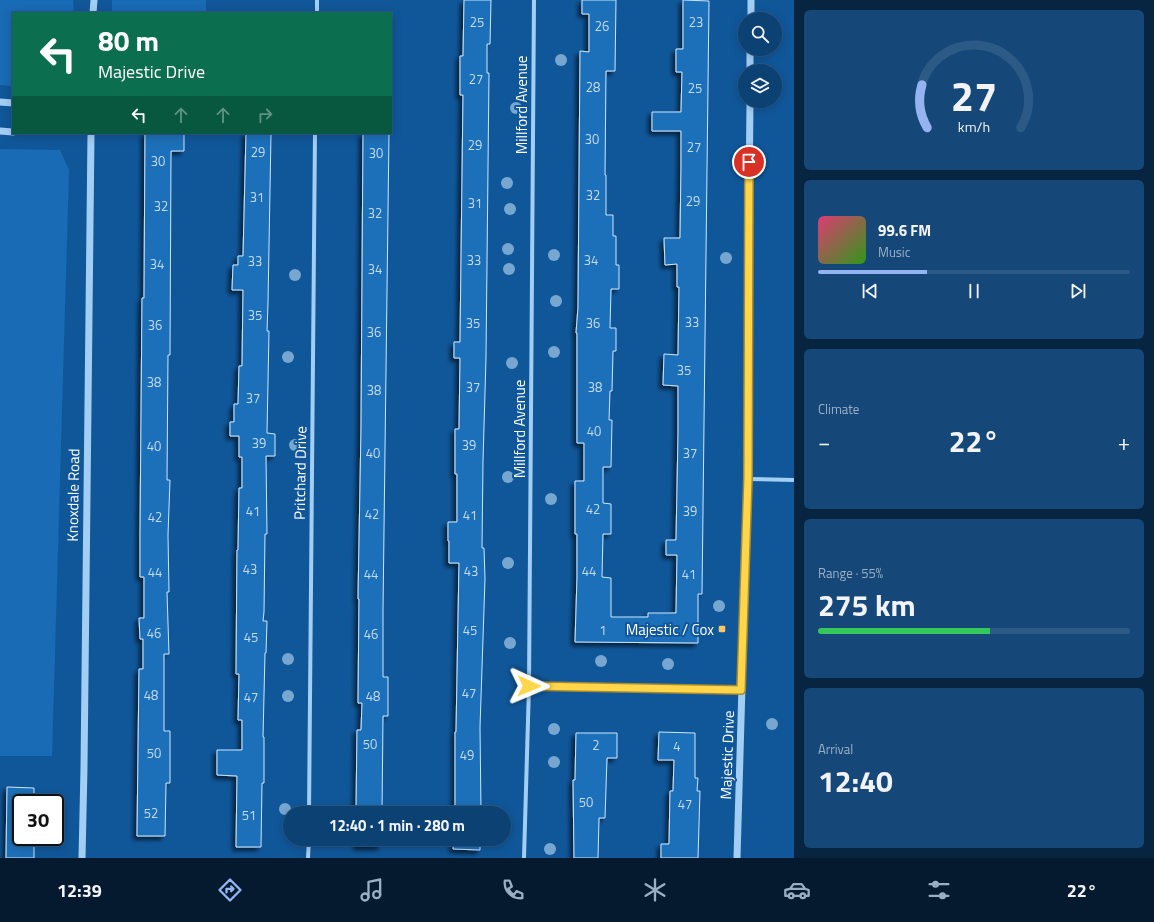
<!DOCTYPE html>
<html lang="en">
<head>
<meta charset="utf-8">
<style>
	body { margin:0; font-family:"Titillium Web",sans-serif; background:#154879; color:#f1f3f6; height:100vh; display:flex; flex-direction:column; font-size:15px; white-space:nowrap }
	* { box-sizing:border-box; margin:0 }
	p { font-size:13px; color:#9aafc5 }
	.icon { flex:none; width:22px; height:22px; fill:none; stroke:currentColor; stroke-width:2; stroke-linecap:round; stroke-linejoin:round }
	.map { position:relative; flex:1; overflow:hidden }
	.side { display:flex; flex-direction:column; gap:10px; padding:10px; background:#072440; width:360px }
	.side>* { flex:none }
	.hud { position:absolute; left:12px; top:12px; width:380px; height:122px; border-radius:0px; box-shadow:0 2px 10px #0003,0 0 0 1px #2c5a86; background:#0b6e4f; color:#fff; overflow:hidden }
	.controls { position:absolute; left:738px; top:12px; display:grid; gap:8px }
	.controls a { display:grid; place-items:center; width:44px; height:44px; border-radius:50%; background:#0c4174; box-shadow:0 2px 10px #0003,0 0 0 1px #2c5a86; font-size:20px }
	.speed { position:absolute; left:12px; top:794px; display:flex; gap:8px; font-size:20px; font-weight:700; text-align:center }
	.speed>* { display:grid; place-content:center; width:52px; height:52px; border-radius:50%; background:#0c4174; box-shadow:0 2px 10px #0003,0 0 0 1px #2c5a86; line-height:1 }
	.speed .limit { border:2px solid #111; border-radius:6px; background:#fff; color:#111 }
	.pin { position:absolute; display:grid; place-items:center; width:34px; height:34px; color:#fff; margin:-17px; border:2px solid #fff; border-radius:50%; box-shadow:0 1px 4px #0007 }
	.me { position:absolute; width:44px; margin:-22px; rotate:91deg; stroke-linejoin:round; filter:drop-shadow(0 0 3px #0008) }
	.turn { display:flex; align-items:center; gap:14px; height:84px; padding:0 20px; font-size:18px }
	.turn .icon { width:52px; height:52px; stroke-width:2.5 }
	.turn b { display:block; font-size:28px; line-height:34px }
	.lanes { display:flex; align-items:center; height:38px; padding:0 20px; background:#0003; justify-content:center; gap:20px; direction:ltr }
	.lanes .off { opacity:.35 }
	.big { font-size:30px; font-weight:700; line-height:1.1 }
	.side .card { flex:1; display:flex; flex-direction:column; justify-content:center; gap:6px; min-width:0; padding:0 14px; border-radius:6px; background:#154879 }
	.side .dial { align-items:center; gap:0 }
	.dial svg { height:104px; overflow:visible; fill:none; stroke:#2c5a86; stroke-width:7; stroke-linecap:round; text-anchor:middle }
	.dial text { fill:#f1f3f6; stroke:none }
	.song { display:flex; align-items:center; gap:12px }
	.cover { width:48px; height:48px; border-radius:6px; background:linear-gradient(135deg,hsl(340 70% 55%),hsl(110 70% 35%)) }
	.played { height:4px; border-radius:2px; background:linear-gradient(90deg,#95b2f1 35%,#2c5a86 35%) }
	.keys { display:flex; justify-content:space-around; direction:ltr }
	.heat { display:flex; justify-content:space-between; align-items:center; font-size:22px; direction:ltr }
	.charge { height:6px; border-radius:3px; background:linear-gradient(90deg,#34c759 55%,#2c5a86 0) }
	.trip { position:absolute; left:283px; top:806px; width:228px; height:40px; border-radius:20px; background:#0c4174; box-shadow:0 2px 10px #0003,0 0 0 1px #2c5a86; font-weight:700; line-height:40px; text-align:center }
	.dock { display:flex; height:64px; justify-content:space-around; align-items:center; background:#051a2e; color:#9aafc5 }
	.dock .icon { width:28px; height:28px }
	.dock .active { color:#95b2f1 }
	.dock b { font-size:18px; color:#f1f3f6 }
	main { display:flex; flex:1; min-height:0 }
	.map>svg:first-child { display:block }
	.green { fill:#186bb4 }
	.building { fill:#1e70b9; stroke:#cbe6fe; filter:url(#shadow) }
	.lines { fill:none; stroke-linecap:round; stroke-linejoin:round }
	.minor { stroke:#a3cef4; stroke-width:4 }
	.tertiary { stroke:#a3cef4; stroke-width:7 }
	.tree { fill:#77a6d1 }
	.route-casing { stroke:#a68a30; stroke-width:10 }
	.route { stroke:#ffd54a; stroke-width:7 }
	.poi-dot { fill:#ffc666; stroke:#10579a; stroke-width:1.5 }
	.labels { text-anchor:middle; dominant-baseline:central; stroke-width:4; stroke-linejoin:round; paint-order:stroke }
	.number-label { font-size:13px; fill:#c7dbee }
	.street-label { font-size:15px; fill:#fff; stroke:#10579a }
	.poi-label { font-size:15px; fill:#fff; stroke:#10579a; text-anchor:end }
</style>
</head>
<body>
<main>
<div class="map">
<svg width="794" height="858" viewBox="0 0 794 858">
	<defs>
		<filter id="shadow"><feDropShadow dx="-3.5" dy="3.5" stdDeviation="2" flood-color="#0009"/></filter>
	</defs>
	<rect width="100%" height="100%" fill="#10579a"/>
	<path class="green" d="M 0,0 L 73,0 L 74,13 L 13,13 L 13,86 L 0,85 Z
		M 112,0 L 206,0 L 206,13 L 112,13 Z
		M 0,149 L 60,150 L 69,170 L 52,756 L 0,756 Z"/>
	<path class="building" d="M 464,0 L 491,0 L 490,44 L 487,44 L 487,73 L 489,73 L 486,358 L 483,461 L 482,548 L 484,548 L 485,579 L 480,727 L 481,813 L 455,813 L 455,732 L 456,732 L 459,563 L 449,563 L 449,541 L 448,541 L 448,522 L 457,522 L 457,474 L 455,474 L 455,429 L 459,429 L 460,358 L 454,358 L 454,342 L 460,342 L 463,95 L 460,95 L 460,56 L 463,56 Z
		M 582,0 L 616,0 L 615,71 L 606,71 L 605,175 L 606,175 L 606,215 L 613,215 L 613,236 L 616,236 L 616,265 L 619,265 L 619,289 L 611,289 L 610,328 L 616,328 L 616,351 L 613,351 L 612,391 L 610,391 L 609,420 L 612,420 L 611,467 L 603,467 L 603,503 L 611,504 L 611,534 L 603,534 L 602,577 L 611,578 L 611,617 L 648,617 L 648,613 L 676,613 L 677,555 L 666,555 L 666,540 L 676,540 L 678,434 L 678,386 L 663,385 L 664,354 L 678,355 L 679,287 L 677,287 L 677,264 L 665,265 L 664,238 L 680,238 L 681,165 L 681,131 L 652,131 L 652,112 L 681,112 L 682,72 L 676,72 L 676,49 L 683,49 L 683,0 L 709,1 L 702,594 L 698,594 L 698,643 L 575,642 L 577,577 L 577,534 L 575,534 L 575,481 L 584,481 L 584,443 L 577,443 L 577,333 L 576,333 L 578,307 L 580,51 L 589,52 L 589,14 L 582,14 Z
		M 145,133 L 184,133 L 184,151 L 171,151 L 170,355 L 168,355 L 167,480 L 170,480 L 168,535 L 169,592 L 167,592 L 169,654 L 164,654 L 164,731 L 170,731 L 170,783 L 166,783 L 165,836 L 137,836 L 139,669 L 143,669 L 143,639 L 140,639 L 139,618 L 144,618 L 144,577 L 140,577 L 140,535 L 142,298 L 144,298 Z
		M 246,133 L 271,133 L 268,303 L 267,331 L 269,331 L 267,433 L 275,434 L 275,456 L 266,456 L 267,534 L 265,534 L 264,612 L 263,621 L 267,621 L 266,653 L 265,653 L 263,737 L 264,737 L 264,783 L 262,783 L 261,847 L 236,847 L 237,776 L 217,775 L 217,750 L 242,750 L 242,720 L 238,720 L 239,674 L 236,674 L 237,550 L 238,550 L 239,488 L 242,488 L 242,457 L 239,457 L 239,436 L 230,436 L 230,422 L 234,422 L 234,404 L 238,404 L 239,366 L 242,366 L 243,290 L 232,290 L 233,265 L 238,265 L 238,256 L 243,256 Z
		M 363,133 L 389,133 L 383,610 L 383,677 L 388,677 L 388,716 L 383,716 L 382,813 L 356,813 L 357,730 L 361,730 L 362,703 L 358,703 L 359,599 L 358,599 L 361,428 Z
		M 659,732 L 695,733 L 695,778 L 698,778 L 697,791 L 700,791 L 698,858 L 661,858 L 661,844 L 669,844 L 670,791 L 673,791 L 674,760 L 658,760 Z
		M 576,733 L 617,733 L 617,758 L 607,758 L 605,818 L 599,818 L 598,858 L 574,858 L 573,780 L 575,780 Z
		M 7,787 L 34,788 L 34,803 L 21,803 L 21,837 L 34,837 L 34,858 L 6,858 Z
		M 357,839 L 381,839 L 381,846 L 357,846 Z
		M 454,839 L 480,839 L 480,850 L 453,849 Z"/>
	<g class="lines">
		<path class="minor" d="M 317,13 L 317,0
			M 748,479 L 794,480
			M 529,686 L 741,690
			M 309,813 L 315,133
			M 308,858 L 309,839
			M 524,858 L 529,686 L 534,0"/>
		<path class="tertiary" d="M 93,13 L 94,0
			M 751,19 L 751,0
			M 750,71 L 750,49
			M 0,102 L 13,103
			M 0,131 L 13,132
			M 82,858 L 84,768 L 91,133
			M 737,858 L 748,479 L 748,300 L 750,101"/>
	</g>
	<g class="tree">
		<circle cx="561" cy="60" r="6"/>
		<circle cx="516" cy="108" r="6"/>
		<circle cx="507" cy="183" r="6"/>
		<circle cx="510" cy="209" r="6"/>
		<circle cx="508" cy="249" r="6"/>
		<circle cx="554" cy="255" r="6"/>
		<circle cx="726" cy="258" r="6"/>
		<circle cx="509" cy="269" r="6"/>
		<circle cx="295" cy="275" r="6"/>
		<circle cx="556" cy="301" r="6"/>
		<circle cx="554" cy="352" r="6"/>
		<circle cx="288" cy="357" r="6"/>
		<circle cx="512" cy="363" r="6"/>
		<circle cx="295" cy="445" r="6"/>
		<circle cx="508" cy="477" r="6"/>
		<circle cx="551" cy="499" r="6"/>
		<circle cx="508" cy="563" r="6"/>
		<circle cx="719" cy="606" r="6"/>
		<circle cx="510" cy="643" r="6"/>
		<circle cx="288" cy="659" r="6"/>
		<circle cx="601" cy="661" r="6"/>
		<circle cx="668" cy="664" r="6"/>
		<circle cx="288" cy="696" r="6"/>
		<circle cx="772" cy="724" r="6"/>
		<circle cx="554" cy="729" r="6"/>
		<circle cx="554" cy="762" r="6"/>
		<circle cx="285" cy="809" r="6"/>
		<circle cx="550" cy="849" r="6"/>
	</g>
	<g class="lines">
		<defs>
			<path id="route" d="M 529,686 L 741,690 L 748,478 L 749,162"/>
		</defs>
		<use href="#route" class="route-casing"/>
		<use href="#route" class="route"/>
	</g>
	<rect class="poi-dot" x="718" y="625" width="8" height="8" rx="2"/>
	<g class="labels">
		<g class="number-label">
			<text x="477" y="22">25</text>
			<text x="696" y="22">23</text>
			<text x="602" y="26">26</text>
			<text x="476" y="79">27</text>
			<text x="593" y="87">28</text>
			<text x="695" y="88">25</text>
			<text x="592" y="139">30</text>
			<text x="475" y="145">29</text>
			<text x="694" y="147">27</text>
			<text x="258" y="152">29</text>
			<text x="376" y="153">30</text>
			<text x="158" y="161">30</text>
			<text x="593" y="195">32</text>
			<text x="257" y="197">31</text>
			<text x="693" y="201">29</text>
			<text x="475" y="203">31</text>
			<text x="161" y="206">32</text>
			<text x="375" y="213">32</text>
			<text x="474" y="260">33</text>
			<text x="591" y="260">34</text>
			<text x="255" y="261">33</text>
			<text x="157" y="264">34</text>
			<text x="375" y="269">34</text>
			<text x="255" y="315">35</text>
			<text x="692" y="322">33</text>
			<text x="473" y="323">35</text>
			<text x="593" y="323">36</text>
			<text x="155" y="325">36</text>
			<text x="374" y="332">36</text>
			<text x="684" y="370">35</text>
			<text x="154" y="382">38</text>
			<text x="473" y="387">37</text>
			<text x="595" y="387">38</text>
			<text x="374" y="390">38</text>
			<text x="253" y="398">37</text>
			<text x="594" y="431">40</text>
			<text x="259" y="443">39</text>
			<text x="469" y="445">39</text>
			<text x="154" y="446">40</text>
			<text x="373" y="453">40</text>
			<text x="690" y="453">37</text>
			<text x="593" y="509">42</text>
			<text x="253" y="511">41</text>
			<text x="690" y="511">39</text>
			<text x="372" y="514">42</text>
			<text x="470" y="515">41</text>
			<text x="155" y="517">42</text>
			<text x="250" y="569">43</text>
			<text x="471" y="571">43</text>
			<text x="589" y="571">44</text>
			<text x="155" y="572">44</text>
			<text x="371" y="574">44</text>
			<text x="689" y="574">41</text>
			<text x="470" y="630">45</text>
			<text x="603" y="630">1</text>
			<text x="154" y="633">46</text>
			<text x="371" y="634">46</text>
			<text x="251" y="637">45</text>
			<text x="469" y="693">47</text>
			<text x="151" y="695">48</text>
			<text x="373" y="696">48</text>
			<text x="251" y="697">47</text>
			<text x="370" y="744">50</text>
			<text x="596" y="745">2</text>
			<text x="677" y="746">4</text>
			<text x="154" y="753">50</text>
			<text x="467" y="755">49</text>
			<text x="586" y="802">50</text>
			<text x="685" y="804">47</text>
			<text x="151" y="813">52</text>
			<text x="249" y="815">51</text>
		</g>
		<g class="street-label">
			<text transform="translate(521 105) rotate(-90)">Millford Avenue</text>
			<text transform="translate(519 429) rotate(-90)">Millford Avenue</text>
			<text transform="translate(300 473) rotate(-89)">Pritchard Drive</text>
			<text transform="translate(73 495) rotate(-89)">Knoxdale Road</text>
			<text transform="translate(727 755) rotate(-88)">Majestic Drive</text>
		</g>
		<g class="poi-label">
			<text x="714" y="629">Majestic / Cox</text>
		</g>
	</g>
</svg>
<div class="controls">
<a><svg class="icon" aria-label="search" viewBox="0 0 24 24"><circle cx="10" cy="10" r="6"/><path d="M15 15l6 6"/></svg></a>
<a><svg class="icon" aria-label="layers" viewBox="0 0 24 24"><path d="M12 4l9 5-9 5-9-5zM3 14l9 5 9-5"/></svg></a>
</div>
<div class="speed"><div class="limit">30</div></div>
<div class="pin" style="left:749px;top:162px;background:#d93025"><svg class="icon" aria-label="arrive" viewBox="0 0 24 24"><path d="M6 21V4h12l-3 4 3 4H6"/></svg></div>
<svg class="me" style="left:529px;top:686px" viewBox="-20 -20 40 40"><path d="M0-17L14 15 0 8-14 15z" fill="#ffd54a" stroke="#fff" stroke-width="4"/></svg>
<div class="trip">12:40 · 1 min · 280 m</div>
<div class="hud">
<div class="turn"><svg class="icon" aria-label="left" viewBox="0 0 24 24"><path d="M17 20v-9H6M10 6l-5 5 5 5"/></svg><div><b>80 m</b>Majestic Drive</div></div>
<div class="lanes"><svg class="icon" aria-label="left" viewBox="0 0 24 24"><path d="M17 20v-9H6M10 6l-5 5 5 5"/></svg><svg class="icon off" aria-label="ahead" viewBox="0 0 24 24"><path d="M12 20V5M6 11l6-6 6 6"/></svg><svg class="icon off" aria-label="ahead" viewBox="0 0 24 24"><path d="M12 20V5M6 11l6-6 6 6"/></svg><svg class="icon off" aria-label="right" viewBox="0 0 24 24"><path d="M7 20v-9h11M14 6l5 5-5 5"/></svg></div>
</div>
</div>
<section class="side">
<div class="card dial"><svg viewBox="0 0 100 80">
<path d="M14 69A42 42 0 1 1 86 69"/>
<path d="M14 69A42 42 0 0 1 10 36" stroke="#95b2f1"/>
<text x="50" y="56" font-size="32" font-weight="700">27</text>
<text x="50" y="72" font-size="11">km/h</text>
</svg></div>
<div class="card">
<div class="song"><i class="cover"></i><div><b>99.6 FM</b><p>Music</p></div></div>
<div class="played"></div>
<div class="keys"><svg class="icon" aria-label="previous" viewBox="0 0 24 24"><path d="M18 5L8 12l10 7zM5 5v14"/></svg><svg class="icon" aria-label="pause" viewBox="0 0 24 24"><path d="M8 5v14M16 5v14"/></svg><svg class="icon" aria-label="next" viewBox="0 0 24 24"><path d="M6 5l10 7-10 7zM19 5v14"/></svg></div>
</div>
<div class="card"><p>Climate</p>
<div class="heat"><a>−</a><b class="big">22°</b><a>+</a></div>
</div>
<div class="card"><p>Range · 55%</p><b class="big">275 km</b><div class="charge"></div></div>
<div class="card"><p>Arrival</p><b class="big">12:40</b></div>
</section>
</main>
<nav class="dock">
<b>12:39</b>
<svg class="icon active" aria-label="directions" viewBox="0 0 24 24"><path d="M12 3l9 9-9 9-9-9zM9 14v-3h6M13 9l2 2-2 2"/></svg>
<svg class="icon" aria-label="music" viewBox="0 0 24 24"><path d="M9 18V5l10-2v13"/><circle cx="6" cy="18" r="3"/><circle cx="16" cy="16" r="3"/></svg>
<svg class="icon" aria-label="phone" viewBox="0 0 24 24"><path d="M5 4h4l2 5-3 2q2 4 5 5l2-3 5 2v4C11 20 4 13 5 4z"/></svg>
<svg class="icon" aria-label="climate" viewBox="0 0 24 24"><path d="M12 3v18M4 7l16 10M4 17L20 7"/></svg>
<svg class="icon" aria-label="car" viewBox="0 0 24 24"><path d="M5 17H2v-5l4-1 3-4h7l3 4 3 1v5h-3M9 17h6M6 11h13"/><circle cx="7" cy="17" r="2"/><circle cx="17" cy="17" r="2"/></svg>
<svg class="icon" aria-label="filters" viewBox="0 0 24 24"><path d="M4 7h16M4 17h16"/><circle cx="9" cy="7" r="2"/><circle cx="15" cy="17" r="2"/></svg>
<b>22°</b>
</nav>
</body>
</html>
